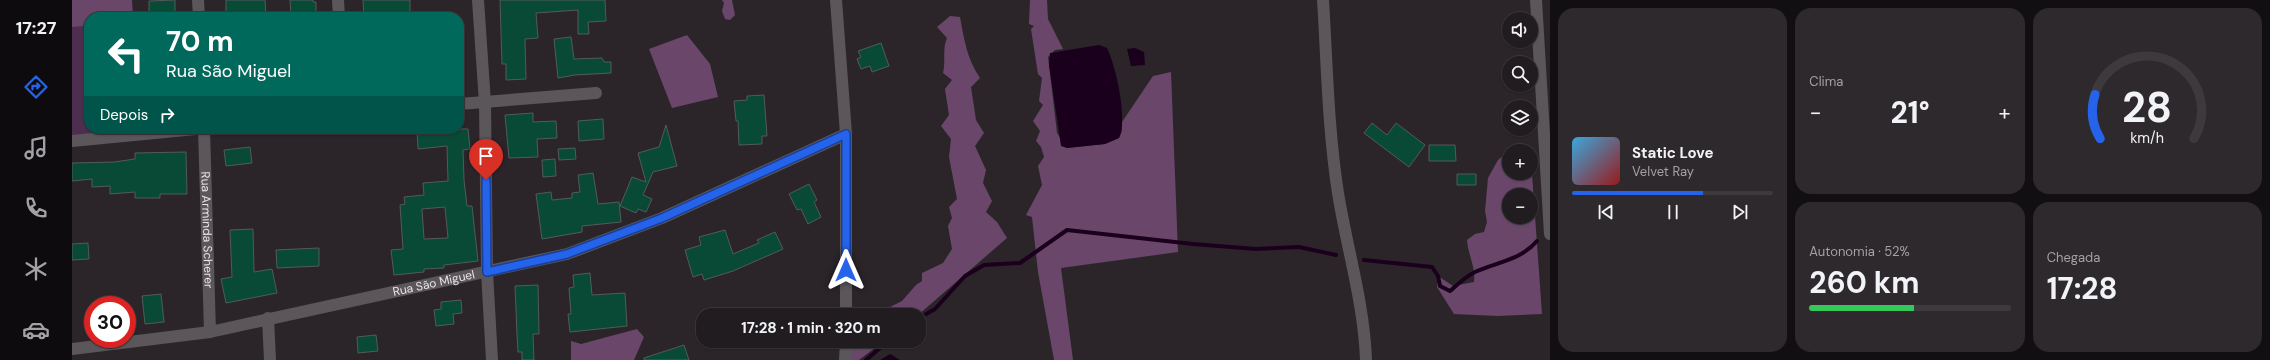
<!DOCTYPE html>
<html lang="pt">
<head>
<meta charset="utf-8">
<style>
	body { margin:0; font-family:"DM Sans",sans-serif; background:#2d292d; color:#f1f3f6; height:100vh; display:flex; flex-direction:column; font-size:15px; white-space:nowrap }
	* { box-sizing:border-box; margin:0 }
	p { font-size:13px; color:#a2a1a5 }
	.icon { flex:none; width:22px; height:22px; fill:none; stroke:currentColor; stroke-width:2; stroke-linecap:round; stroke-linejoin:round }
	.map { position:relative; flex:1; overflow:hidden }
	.sheet { display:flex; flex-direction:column; gap:8px; padding:8px; background:#120f12; width:720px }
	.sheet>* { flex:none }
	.top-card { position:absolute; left:12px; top:12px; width:380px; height:122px; border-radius:16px; box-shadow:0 1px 3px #0004,0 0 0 1px #3d3a3e; background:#00695c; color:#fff; overflow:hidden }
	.controls { position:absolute; left:1430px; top:12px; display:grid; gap:8px }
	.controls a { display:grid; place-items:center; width:36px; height:36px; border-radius:50%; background:#201c20; box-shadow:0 1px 3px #0004,0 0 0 1px #3d3a3e; font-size:20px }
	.speed { position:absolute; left:12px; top:296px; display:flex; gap:8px; font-size:20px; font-weight:700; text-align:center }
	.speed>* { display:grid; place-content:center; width:52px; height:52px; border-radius:50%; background:#201c20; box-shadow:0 1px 3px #0004,0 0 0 1px #3d3a3e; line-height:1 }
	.speed .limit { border:6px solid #d22; background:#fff; color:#111 }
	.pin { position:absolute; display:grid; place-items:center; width:34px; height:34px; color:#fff; margin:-41px -17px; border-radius:50% 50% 50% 0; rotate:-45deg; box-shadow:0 0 4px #0007 }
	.pin .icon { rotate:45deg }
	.me { position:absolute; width:44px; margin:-22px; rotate:0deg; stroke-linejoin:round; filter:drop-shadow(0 0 3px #0008) }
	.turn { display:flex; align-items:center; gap:14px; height:84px; padding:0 16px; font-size:18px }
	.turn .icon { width:52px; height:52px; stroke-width:2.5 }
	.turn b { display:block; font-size:28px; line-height:34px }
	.then { display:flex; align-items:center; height:38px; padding:0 16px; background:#0003; gap:8px; font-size:15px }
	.big { font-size:30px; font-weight:700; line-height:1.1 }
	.sheet .card { flex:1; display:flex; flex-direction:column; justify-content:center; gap:6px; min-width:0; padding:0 14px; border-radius:16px; background:#2d292d }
	.sheet .dial { align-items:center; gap:0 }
	.dial svg { height:104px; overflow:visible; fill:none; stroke:#3d3a3e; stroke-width:7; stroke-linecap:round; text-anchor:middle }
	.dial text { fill:#f1f3f6; stroke:none }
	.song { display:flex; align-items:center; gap:12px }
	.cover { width:48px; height:48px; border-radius:6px; background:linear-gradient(135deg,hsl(200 70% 55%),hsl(0 70% 35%)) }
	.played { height:4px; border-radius:2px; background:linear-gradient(90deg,#2563eb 65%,#3d3a3e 65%) }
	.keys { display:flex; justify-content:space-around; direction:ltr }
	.heat { display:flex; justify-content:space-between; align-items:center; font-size:22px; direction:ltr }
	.charge { height:6px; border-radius:3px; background:linear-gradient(90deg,#34c759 52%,#3d3a3e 0) }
	.sheet .tiles { flex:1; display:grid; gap:8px; grid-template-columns:repeat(3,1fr) }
	.card:first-child { grid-row:span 2 }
	.trip { position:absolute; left:624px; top:308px; width:230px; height:40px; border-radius:16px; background:#201c20; box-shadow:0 1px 3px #0004,0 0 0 1px #3d3a3e; font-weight:700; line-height:40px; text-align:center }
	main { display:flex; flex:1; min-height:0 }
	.tabs { display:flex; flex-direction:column; width:72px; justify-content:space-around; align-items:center; background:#0d0b0d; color:#a2a1a5 }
	.tabs .icon { width:28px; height:28px }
	.tabs .active { color:#2563eb }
	.tabs b { font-size:18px; color:#f1f3f6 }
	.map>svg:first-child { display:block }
	.green { fill:#4e2e4e }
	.forest { fill:#6a476a; fill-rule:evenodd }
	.water { fill:#1a001c }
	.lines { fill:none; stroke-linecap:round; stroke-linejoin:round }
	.stream { stroke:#1a001c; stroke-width:4 }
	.building { fill:#084a36; stroke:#525b57; fill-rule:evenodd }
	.minor { stroke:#5a5659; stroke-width:12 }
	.route-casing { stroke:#184099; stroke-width:10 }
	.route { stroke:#2563eb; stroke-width:7 }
	.labels { text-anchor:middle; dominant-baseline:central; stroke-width:4; stroke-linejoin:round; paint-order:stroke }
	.street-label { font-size:12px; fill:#e7e3e7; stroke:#110f11 }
</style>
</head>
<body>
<main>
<nav class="tabs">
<b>17:27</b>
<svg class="icon active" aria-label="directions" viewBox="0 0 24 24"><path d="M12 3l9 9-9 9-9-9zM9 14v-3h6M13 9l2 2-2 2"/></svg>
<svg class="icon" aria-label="music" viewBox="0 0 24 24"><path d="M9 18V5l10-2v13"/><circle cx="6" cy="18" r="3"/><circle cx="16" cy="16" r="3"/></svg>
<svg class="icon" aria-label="phone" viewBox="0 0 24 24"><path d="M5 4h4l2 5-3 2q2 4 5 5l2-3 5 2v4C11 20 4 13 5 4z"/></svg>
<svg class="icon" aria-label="climate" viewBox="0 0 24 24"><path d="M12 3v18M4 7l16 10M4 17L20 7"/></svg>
<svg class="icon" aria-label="car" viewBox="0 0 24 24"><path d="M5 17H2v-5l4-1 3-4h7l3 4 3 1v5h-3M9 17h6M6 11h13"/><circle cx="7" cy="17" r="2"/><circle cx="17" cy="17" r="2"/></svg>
</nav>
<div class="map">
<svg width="1478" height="360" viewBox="0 0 1478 360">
	<rect width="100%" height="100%" fill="#2b252a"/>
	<path class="green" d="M 17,26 L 17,129 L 63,129 L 0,140 L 0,27 Z"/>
	<path class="forest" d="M 0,0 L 60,0 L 61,17 L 17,17 L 17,26 L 0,27 Z
		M 650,0 L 660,0 L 663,15 L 658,20 L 653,19 L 650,11 L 652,3 Z
		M 958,0 L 975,0 L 976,19 L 991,49 L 983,50 L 976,57 L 985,133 L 995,148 L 1033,144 L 1047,138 L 1050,131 L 1050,122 L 1081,76 L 1099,72 L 1106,252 L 989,268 L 1001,360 L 982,360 L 966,272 L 960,217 L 954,215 L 970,185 L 966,166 L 972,157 L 969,147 L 964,141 L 968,131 L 961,121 L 971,105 L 967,101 L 970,78 L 966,74 L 959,29 L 962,26 L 957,24 Z
		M 878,16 L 888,17 C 892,39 895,59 908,78 L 899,87 L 904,120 L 912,133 L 903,146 L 914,170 L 911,183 L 920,201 L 914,212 L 925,222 L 935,238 L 846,315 L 802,315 L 830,301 L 844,285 L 850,281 L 850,273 L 871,263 L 880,249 L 876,226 L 880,218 L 877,207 L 885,199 L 877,157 L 879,139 L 869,126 L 877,115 L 873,89 L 880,80 L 871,73 C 874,61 870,49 875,38 L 865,27 Z
		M 615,35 L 638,64 L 646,97 L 600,108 L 577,49 Z
		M 1437,151 L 1437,173 L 1459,173 L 1459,160 L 1470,314 L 1426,316 L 1382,314 L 1365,287 L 1366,276 L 1381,286 L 1402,282 C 1404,267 1396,255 1395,240 L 1403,234 L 1412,232 L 1415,222 L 1413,211 L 1416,178 L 1426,160 ZM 1437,195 L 1459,195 L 1459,217 L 1437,217 Z
		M 565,329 L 572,337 L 562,360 L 499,360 L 499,341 L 509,344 Z
		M 779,341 L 812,341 L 787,360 L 779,360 Z"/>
	<path class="water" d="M 1027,45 L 1035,48 C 1044,66 1056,120 1047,138 L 1033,144 L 995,148 L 989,146 L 977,65 L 978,53 Z
		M 1063,48 L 1072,52 L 1073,65 L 1059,66 L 1055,49 Z
		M 818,354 L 828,360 L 808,360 Z"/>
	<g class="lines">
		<path class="stream" d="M 1292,260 L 1360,267 L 1366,276 L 1368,286 L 1378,291 C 1386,284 1393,277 1403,272 C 1425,262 1449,260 1465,241
			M 847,318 L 863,309 L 893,276 L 912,265 L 948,263 L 995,230 L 1121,244 L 1184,249 L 1227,247 L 1264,255
			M 794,360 L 816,341"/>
	</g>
	<path class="building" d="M 103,0 L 103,14 L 77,14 L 77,1 Z
		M 154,0 L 193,0 L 194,17 L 154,17 Z
		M 218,0 L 241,0 L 241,2 L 244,2 L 244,13 L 219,14 Z
		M 291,0 L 338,0 L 338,17 L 292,17 Z
		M 428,0 L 533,0 L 534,21 L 516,22 L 517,34 L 506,34 L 506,10 L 464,13 L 466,38 L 453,39 L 454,79 L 434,80 L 434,64 L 430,64 Z
		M 499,37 L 502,59 L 530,58 L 532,62 L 539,62 L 539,73 L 503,75 L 486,78 L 482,39 Z
		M 809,43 L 817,66 L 800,72 L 798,66 L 789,69 L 785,59 L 789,57 L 786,51 Z
		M 692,95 L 695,136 L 690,136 L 690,144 L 667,145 L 666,121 L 664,121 L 662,101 L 675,100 L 675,96 Z
		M 461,113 L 461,122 L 484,121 L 485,138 L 465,139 L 466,157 L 437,158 L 433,115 Z
		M 531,119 L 532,139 L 507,141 L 506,121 Z
		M 1300,123 L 1315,135 L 1324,123 L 1353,145 L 1337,167 L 1292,133 Z
		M 594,125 L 605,166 L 581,172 L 571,195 L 580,199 L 574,212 L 566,209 L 564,213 L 548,206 L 560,177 L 574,182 L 566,153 L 587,147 Z
		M 345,129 L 396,129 L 398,149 L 391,150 L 392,180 L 395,206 L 400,206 L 406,261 L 372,265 L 372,268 L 352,269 L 352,272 L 322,275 L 319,250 L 331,249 L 328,205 L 333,204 L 332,197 L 352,195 L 351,183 L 376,181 L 375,146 L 346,149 ZM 373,207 L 376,238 L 352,239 L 350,209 Z
		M 1357,145 L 1383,145 L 1384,161 L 1357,161 Z
		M 178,147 L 180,163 L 154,166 L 152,150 Z
		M 503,148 L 504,159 L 487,160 L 486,149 Z
		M 114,152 L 115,194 L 88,194 L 88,198 L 63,198 L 63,192 L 38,194 L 38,186 L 20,187 L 20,179 L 0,181 L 0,163 L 42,162 L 63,159 L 63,153 Z
		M 483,159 L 484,176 L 471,177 L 470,160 Z
		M 521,173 L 526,204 L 547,202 L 549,222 L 510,226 L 510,232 L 470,239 L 464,194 L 479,192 L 480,200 L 500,198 L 500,193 L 508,192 L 506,175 Z
		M 1385,174 L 1404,174 L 1404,185 L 1385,185 Z
		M 737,184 L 745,200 L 742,202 L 749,217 L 736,224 L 729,209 L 725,210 L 717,194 Z
		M 181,229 L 182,272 L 200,269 L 205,293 L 154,303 L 149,279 L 160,277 L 158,230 Z
		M 653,230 L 661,254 L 687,243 L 685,240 L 703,232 L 711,249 L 661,271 L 632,280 L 630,274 L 621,277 L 613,250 L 629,245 L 627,237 Z
		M 16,243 L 17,259 L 0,260 L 0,244 Z
		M 247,248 L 247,266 L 205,268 L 204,250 Z
		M 518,273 L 520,295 L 553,293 L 555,326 L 498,332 L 496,314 L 499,314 L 497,288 L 502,287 L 501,275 Z
		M 466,285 L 467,334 L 461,334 L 462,360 L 450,360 L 450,352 L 446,352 L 445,334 L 443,286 Z
		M 89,294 L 92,322 L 73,324 L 70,296 Z
		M 389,300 L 390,313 L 381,314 L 382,324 L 364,326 L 362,310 L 369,309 L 369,302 Z
		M 304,335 L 306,351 L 286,353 L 285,337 Z
		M 612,345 L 617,360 L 572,360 L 572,358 Z"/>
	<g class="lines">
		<g class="minor">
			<path d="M 126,0 L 127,17"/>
			<path d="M 266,0 L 267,17"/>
			<path d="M 406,0 L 413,103 L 415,272 L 420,360"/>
			<path d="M 764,0 L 774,134 L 774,315"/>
			<path d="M 1251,0 C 1255,64 1256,129 1266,193 C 1275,249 1292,303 1294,360"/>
			<path d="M 1464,0 L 1478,234"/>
			<path d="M 387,104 L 524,93"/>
			<path id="s1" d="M 132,129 L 138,332"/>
			<path d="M 0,141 L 124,129"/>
			<path d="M 196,318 L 198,360"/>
			<path id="s2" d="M 0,349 L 138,332 L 495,254 L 590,218 L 774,134"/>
			<path d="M 773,360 L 774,341"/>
		</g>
	</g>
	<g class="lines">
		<defs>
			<path id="route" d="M 414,180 L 415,272 L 495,254 L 590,218 L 774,134 L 774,270"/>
		</defs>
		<use href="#route" class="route-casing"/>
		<use href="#route" class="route"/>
	</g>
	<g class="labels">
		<g class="street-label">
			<text stroke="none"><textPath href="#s1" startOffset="101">Rua Arminda Scherer</textPath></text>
			<text stroke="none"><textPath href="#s2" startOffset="368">Rua São Miguel</textPath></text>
		</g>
	</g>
</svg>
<div class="controls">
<a><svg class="icon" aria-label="sound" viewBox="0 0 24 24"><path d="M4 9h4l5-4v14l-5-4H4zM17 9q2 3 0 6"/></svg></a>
<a><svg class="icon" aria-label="search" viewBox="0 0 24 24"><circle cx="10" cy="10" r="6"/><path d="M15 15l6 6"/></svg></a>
<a><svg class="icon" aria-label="layers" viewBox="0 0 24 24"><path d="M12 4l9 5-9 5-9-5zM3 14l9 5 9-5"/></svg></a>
<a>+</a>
<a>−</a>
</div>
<div class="speed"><div class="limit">30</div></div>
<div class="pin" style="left:414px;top:180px;background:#d93025"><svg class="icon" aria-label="arrive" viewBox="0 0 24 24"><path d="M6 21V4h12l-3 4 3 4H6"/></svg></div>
<svg class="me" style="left:774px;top:270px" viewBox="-20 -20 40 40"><path d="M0-17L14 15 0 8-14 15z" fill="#2563eb" stroke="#fff" stroke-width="4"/></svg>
<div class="trip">17:28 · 1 min · 320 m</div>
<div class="top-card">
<div class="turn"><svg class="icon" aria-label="left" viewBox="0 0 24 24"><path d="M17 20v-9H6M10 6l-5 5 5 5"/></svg><div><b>70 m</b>Rua São Miguel</div></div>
<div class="then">Depois<svg class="icon" aria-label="right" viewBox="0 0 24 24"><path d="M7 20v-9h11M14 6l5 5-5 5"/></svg></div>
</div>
</div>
<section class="sheet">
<div class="tiles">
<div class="card">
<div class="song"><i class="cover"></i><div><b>Static Love</b><p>Velvet Ray</p></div></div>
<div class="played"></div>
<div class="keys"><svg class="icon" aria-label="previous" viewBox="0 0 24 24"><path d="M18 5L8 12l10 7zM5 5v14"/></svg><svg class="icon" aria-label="pause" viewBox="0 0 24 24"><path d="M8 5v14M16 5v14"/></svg><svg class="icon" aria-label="next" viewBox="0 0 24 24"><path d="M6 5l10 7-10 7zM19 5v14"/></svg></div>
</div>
<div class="card"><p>Clima</p>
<div class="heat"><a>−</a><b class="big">21°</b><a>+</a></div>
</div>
<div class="card dial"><svg viewBox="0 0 100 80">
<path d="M14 69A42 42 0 1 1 86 69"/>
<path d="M14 69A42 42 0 0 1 10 35" stroke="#2563eb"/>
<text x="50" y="56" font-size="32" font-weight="700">28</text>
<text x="50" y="72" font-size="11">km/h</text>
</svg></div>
<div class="card"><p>Autonomia · 52%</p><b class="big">260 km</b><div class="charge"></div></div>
<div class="card"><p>Chegada</p><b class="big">17:28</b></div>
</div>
</section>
</main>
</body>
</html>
